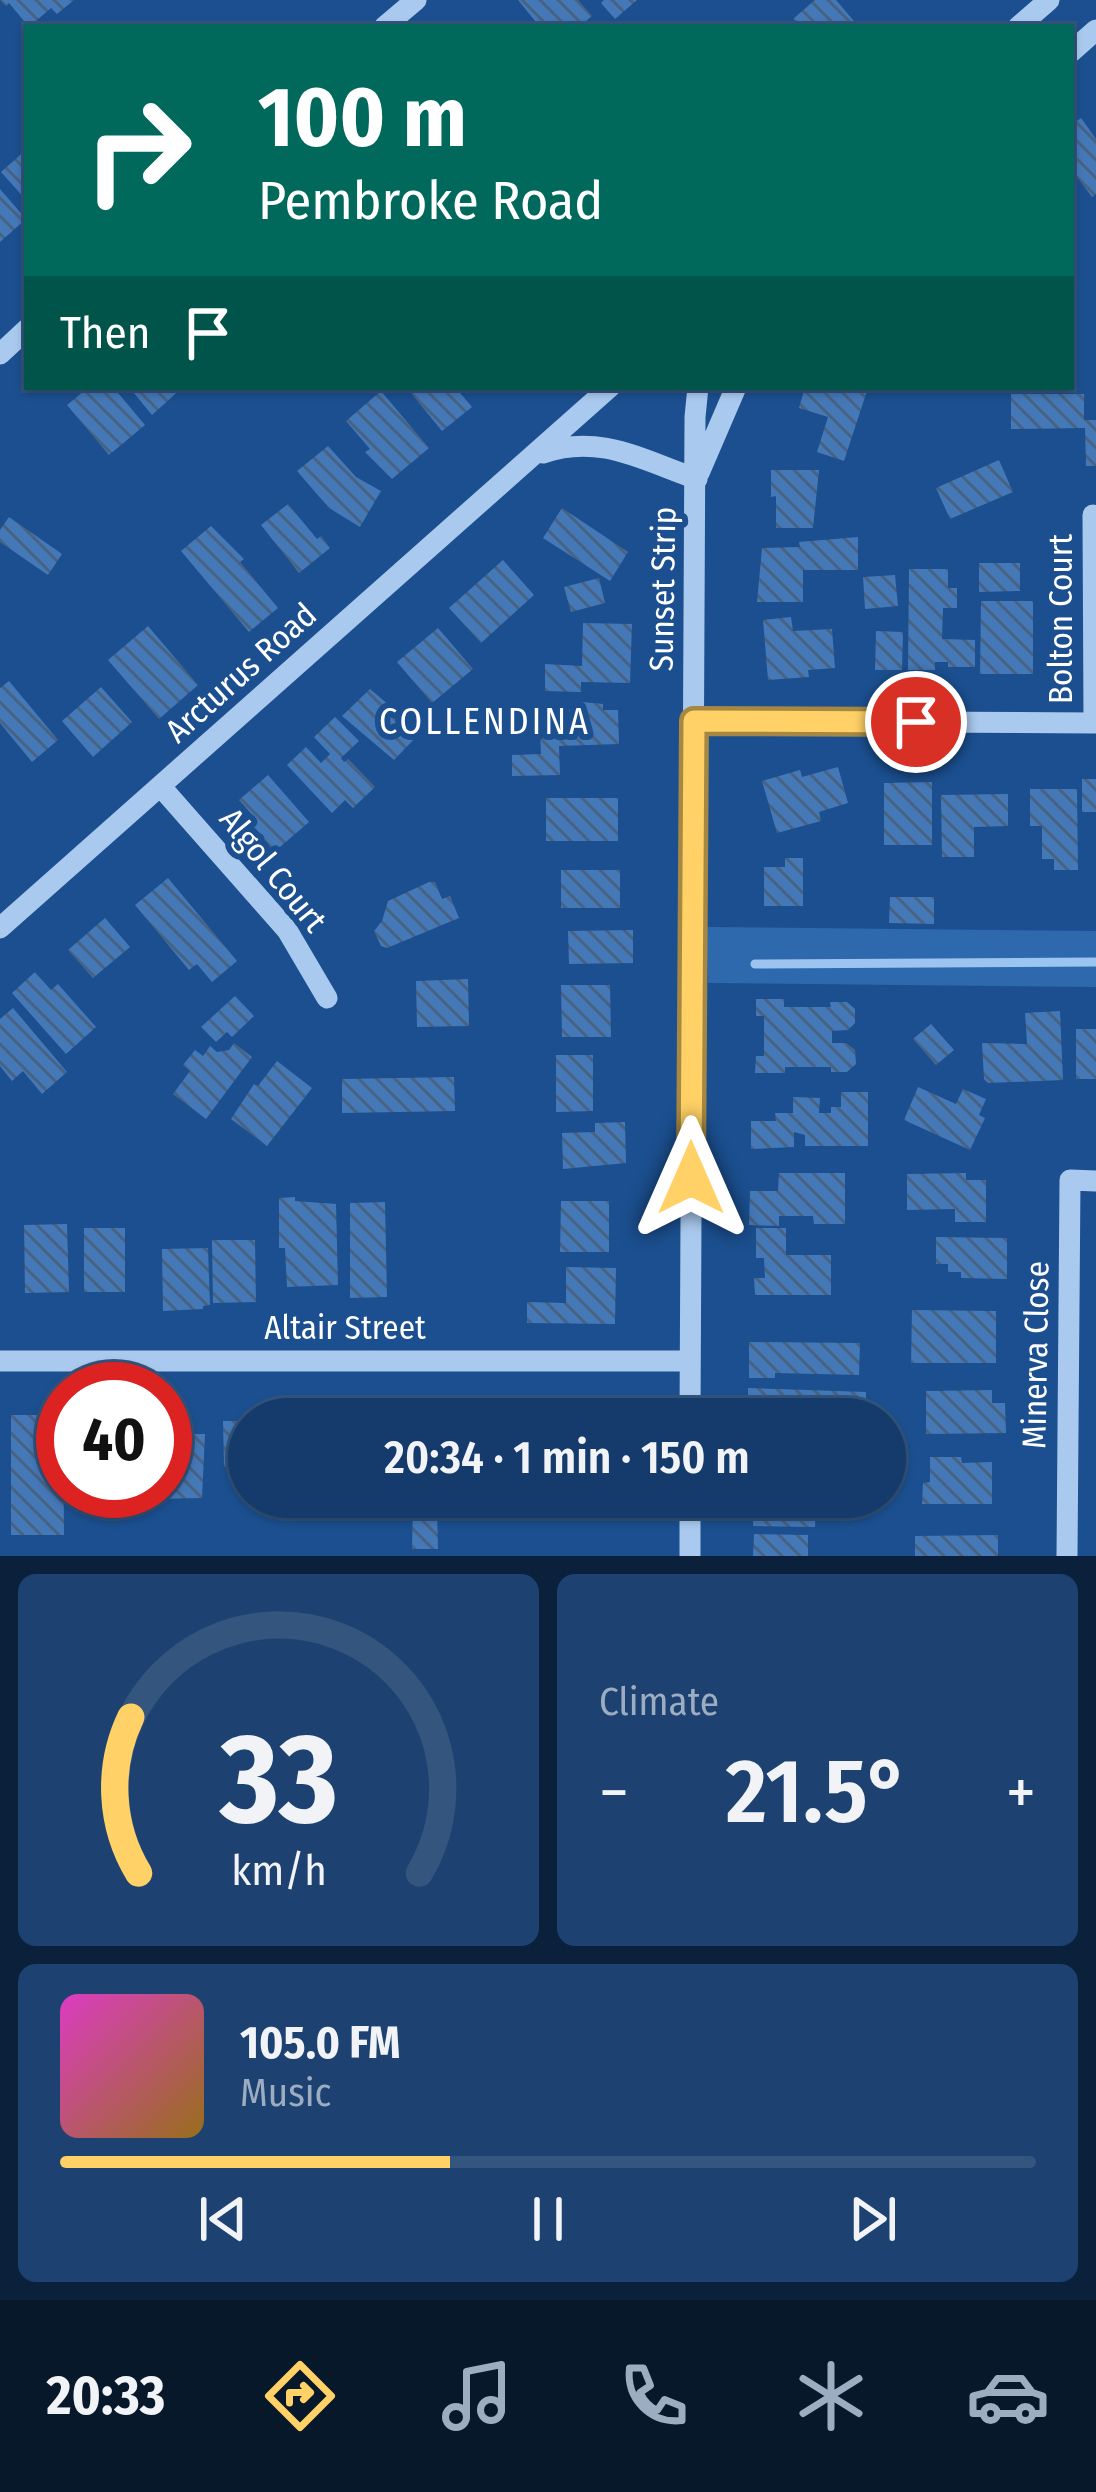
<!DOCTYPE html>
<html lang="en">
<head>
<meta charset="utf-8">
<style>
	body { margin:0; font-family:"Fira Sans Condensed",sans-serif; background:#1d4271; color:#f1f3f6; height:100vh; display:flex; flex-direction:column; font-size:45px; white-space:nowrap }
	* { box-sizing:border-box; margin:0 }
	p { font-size:39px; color:#9dadc1 }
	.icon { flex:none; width:66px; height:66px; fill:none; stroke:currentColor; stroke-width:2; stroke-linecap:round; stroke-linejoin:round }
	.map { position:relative; height:1556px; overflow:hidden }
	.panel { display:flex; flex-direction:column; gap:18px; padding:18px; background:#0b203b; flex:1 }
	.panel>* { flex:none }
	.banner { position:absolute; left:24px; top:24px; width:1050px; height:366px; border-radius:0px; box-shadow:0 3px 9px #0004,0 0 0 3px #33557e; background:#00695c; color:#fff; overflow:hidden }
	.speed { position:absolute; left:36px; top:1362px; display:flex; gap:24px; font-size:60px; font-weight:700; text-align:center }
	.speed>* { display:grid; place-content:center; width:156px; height:156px; border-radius:50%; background:#143b6b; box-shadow:0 3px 9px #0004,0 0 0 3px #33557e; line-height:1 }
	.speed .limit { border:18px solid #d22; background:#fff; color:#111 }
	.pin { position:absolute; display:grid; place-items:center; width:102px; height:102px; color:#fff; margin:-51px; border:6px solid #fff; border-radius:50%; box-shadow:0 3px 12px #0007 }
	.me { position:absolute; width:132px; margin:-66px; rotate:0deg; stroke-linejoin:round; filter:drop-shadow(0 0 9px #0008) }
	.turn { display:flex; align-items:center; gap:42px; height:252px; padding:0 36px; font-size:54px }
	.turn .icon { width:156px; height:156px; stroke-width:2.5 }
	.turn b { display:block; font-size:84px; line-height:102px }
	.then { display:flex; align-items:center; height:114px; padding:0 36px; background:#0003; gap:24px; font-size:45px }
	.big { font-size:90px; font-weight:600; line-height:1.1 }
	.panel .widget { flex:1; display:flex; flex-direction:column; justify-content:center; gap:18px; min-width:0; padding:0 42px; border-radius:18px; background:#1d4271 }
	.panel .dial { align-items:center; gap:0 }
	.dial svg { height:312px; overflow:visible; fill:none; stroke:#33557e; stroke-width:7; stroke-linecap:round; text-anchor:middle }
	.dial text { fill:#f1f3f6; stroke:none }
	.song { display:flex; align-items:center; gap:36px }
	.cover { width:144px; height:144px; border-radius:18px; background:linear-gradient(135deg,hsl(310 70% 55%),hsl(40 70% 35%)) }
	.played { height:12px; border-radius:6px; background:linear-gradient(90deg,#ffd166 40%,#33557e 40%) }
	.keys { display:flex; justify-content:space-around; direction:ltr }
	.heat { display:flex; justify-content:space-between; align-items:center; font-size:66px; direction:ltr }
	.panel .tiles { flex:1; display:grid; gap:18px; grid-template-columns:1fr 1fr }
	.widget:last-child { grid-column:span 2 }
	.trip { position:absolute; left:228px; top:1398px; width:678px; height:120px; border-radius:60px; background:#143b6b; box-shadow:0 3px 9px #0004,0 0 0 3px #33557e; font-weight:600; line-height:120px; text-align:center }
	.tabs { display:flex; height:192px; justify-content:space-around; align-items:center; background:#08182b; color:#9dadc1 }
	.tabs .icon { width:84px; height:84px }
	.tabs .selected { color:#ffd166 }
	.tabs b { font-size:54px; color:#f1f3f6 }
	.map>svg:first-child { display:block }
	.grass { fill:#2e69ad }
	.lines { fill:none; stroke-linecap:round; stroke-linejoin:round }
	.stream { stroke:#9cc4f0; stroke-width:9 }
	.building { fill:url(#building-back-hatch) }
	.minor { stroke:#a9c9ee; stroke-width:21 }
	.route-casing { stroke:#a68842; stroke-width:30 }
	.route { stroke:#ffd166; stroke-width:21 }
	.labels { text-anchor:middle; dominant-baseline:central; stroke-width:12; stroke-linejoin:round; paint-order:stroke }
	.street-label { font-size:33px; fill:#fff; stroke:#1b4f8f }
	.neighbourhood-label { font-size:36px; letter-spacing:3px; fill:#fff; stroke:#1b4f8f }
</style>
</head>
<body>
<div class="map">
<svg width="1096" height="1556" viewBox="0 0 1096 1556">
	<defs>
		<pattern id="building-back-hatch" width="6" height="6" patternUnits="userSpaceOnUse" patternTransform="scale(3)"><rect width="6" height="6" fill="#4478b7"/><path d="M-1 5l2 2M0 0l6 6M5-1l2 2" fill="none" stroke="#486282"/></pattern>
	</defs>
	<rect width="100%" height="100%" fill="#1b4f8f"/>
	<path class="grass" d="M 706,927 L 1096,931 L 1096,987 L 708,983 Z"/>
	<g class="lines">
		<path class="stream" d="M 755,964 L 1096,962"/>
	</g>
	<path class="building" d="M 0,0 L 74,0 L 57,14 L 51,8 L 29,27 L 9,3 L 6,6 Z
		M 518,0 L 578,0 L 592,16 L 579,27 L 540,27 Z
		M 604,0 L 637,0 L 615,19 L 601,3 Z
		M 815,0 L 836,0 L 859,27 L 800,27 L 793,19 Z
		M 1081,118 L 1096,139 L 1096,194 L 1092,197 L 1071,169 L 1071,125 Z
		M 27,149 L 27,201 L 1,172 Z
		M 0,189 L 26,219 L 0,242 Z
		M 89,387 L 113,387 L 145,425 L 109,455 L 67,405 Z
		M 129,387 L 183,387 L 152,415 Z
		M 406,387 L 455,387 L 472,407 L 442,431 Z
		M 805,387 L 855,387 L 867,391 L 844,461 L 817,452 L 828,417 L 799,408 Z
		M 381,391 L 429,448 L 392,479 L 365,452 L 370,449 L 346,421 Z
		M 1011,394 L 1084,394 L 1084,420 L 1096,420 L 1096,466 L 1086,466 L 1085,428 L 1011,429 Z
		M 328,446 L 356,477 L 381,491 L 360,527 L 329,508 L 297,471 Z
		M 999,460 L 1013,492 L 950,519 L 936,488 Z
		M 771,470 L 819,470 L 813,528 L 776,528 L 776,496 L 771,497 Z
		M 288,504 L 317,539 L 321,536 L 330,548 L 299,573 L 261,525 Z
		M 562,508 L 628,552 L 610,581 L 543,538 Z
		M 9,517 L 62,554 L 48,575 L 0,542 L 0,530 Z
		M 211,526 L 244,559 L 240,562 L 278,608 L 249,632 L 181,551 Z
		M 858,537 L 858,570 L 803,570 L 803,602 L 757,602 L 762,548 L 800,547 L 799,542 Z
		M 503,560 L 534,595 L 481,643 L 449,608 Z
		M 979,563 L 1020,563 L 1020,591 L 979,592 Z
		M 909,569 L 948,569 L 948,588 L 957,588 L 957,608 L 943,608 L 942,639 L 975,640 L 975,667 L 948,667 L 948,662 L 935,662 L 935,670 L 908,670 Z
		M 895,575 L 898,606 L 865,609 L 863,577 Z
		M 599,578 L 605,603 L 571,612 L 564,587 Z
		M 981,601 L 1033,601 L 1033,674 L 980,674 Z
		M 791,617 L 793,631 L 832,629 L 835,668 L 808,670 L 809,677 L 768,680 L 763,620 Z
		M 583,623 L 632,624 L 630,683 L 581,682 L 581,692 L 545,691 L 545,664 L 582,666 Z
		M 148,626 L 198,685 L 159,719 L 108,660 Z
		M 438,628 L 473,669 L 432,703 L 397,662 Z
		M 876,631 L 903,632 L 902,670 L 875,670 Z
		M 9,681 L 58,740 L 32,762 L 0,723 L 0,688 Z
		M 101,687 L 132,722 L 93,757 L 62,721 Z
		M 370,689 L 421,732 L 394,760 L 342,716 Z
		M 582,702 L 603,704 L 603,710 L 618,710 L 619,744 L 559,746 L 560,775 L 512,776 L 512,755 L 541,754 L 539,710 L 582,709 Z
		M 335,717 L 359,741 L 341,758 L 344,762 L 348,759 L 375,787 L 353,808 L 345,800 L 332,813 L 287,765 L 306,747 L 321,763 L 330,754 L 314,737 Z
		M 838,767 L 848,803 L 819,812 L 821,821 L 777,833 L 762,781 L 800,770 L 802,777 Z
		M 268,775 L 309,822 L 273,853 L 248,824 L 255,818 L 239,800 Z
		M 1082,779 L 1096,779 L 1096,812 L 1082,812 Z
		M 932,782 L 932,845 L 884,845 L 884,783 Z
		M 1030,789 L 1077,789 L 1078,870 L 1054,870 L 1054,859 L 1042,859 L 1042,826 L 1030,826 Z
		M 1008,794 L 1008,826 L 974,827 L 974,857 L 942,857 L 941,795 Z
		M 546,798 L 618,798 L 618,841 L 546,841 Z
		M 785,858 L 803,858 L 803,906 L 764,906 L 764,867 L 785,867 Z
		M 561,870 L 620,870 L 620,908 L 561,908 Z
		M 168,878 L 237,961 L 212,982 L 197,964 L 189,970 L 135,905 Z
		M 429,882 L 435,882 L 442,899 L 450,896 L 459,918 L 387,948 L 381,946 L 374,931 L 382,921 L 388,901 Z
		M 890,897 L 934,897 L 934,924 L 889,923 Z
		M 105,918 L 130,947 L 93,978 L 68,950 Z
		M 633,930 L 633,963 L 569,964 L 568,931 Z
		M 35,972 L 51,990 L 58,984 L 96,1027 L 66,1054 L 12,993 Z
		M 468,979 L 469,1026 L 417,1027 L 416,981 Z
		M 561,985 L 610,985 L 611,1037 L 562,1037 Z
		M 235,996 L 254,1016 L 232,1037 L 227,1032 L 216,1042 L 201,1027 Z
		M 756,999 L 784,999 L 784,1007 L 831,1007 L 830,1002 L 847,1002 L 855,1009 L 855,1023 L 848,1030 L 832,1031 L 832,1043 L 846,1043 L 855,1050 L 856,1064 L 847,1072 L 831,1072 L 831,1067 L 785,1067 L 785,1073 L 755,1073 L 756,1056 L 764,1056 L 764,1016 L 756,1016 Z
		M 13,1008 L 67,1072 L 42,1094 L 23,1071 L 12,1081 L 0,1066 L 0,1019 Z
		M 1060,1011 L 1063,1080 L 988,1083 L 984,1079 L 982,1043 L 1027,1044 L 1025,1013 Z
		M 931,1024 L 954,1050 L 936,1065 L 913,1039 Z
		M 1076,1029 L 1096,1029 L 1096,1079 L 1076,1079 Z
		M 234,1043 L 252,1057 L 206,1119 L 173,1094 L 190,1071 L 183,1065 L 195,1050 L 203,1056 L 210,1046 L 217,1052 L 229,1050 Z
		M 556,1055 L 593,1055 L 593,1111 L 556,1112 Z
		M 277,1061 L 312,1088 L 267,1146 L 231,1119 L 254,1084 L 258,1086 Z
		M 454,1077 L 455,1111 L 342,1113 L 342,1079 Z
		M 918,1087 L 956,1104 L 963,1089 L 986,1099 L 979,1115 L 985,1118 L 970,1150 L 904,1120 Z
		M 841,1092 L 868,1092 L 868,1146 L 805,1146 L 805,1135 L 794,1132 L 794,1147 L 751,1149 L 751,1121 L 776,1121 L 775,1113 L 793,1113 L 793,1097 L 820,1098 L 819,1113 L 831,1113 L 831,1107 L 841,1107 Z
		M 625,1122 L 626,1163 L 563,1169 L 562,1133 L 595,1132 L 595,1123 Z
		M 779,1173 L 845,1173 L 845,1224 L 814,1224 L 813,1216 L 779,1216 L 779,1226 L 749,1225 L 750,1191 L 778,1191 Z
		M 966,1173 L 966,1180 L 986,1180 L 986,1222 L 955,1222 L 955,1209 L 907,1210 L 907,1174 Z
		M 295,1197 L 295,1201 L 336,1204 L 338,1285 L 287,1287 L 285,1248 L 279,1248 L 279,1198 Z
		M 561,1201 L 609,1201 L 609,1252 L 560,1252 Z
		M 385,1202 L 387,1297 L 350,1298 L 350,1203 Z
		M 67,1224 L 69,1292 L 25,1293 L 24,1225 Z
		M 84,1228 L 125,1228 L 125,1292 L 84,1292 Z
		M 756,1228 L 786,1228 L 786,1255 L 831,1255 L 831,1295 L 755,1295 L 754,1278 L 765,1278 L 764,1258 L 756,1258 Z
		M 936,1237 L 1007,1238 L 1007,1279 L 961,1278 L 961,1272 L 948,1272 L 948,1264 L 936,1264 Z
		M 212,1240 L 255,1240 L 256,1302 L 213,1303 Z
		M 208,1248 L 210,1305 L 203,1306 L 203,1309 L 163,1311 L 162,1249 Z
		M 566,1267 L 616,1268 L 615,1324 L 527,1323 L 527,1302 L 566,1303 Z
		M 912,1310 L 996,1311 L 996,1363 L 911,1363 Z
		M 749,1342 L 860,1343 L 859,1375 L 775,1373 L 775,1378 L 749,1378 Z
		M 748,1388 L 866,1392 L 866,1419 L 748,1419 Z
		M 992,1390 L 992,1403 L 1005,1403 L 1006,1433 L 926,1434 L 926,1391 Z
		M 11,1415 L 63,1415 L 64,1535 L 11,1535 Z
		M 223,1421 L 239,1421 L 239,1430 L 249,1430 L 249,1466 L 224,1467 Z
		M 165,1434 L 205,1434 L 202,1498 L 155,1499 L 155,1491 L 165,1491 Z
		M 930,1457 L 961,1457 L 962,1463 L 992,1462 L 992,1504 L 922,1504 L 923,1483 L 930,1482 Z
		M 543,1497 L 617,1497 L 617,1504 L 582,1505 L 582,1518 L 542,1518 Z
		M 761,1497 L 816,1497 L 815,1527 L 753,1526 L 754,1500 Z
		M 413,1507 L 437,1507 L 438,1549 L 412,1549 Z
		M 754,1534 L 808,1535 L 808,1556 L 753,1556 Z
		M 998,1535 L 998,1556 L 915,1556 L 915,1536 Z"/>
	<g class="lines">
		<path class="minor" d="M 384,27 L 416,0
			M 1018,27 L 1049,0
			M 1071,52 L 1096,30
			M 0,354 L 27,329
			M 543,453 C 600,433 644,461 697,479
			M 699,473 L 736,387
			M 1093,515 L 1094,723
			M 694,721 L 1096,723
			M 162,788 L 287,930 L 327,998
			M 0,928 L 610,387
			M 0,1361 L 689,1361
			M 690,1419 L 695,417 L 698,387
			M 690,1497 L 690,1556
			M 1067,1556 L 1070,1180 L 1096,1181"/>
	</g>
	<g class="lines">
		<defs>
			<path id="route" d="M 691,1178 L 694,721 L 916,722"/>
		</defs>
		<use href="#route" class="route-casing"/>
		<use href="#route" class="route"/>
	</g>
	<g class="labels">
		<g class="street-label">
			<text transform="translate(663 589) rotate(-89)">Sunset Strip</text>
			<text transform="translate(1061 619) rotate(-90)">Bolton Court</text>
			<text transform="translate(241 673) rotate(-42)">Arcturus Road</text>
			<text transform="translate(273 870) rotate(51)">Algol Court</text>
			<text x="345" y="1328">Altair Street</text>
			<text transform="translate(1036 1355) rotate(-89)">Minerva Close</text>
		</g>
		<g class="neighbourhood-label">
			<text x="485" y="722">COLLENDINA</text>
		</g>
	</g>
</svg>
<div class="speed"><div class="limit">40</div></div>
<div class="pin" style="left:916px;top:722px;background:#d93025"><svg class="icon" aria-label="arrive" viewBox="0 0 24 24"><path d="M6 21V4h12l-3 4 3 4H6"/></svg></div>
<svg class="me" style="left:691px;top:1178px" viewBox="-20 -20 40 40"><path d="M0-17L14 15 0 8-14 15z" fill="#ffd166" stroke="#fff" stroke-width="4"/></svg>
<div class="trip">20:34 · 1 min · 150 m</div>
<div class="banner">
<div class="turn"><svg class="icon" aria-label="right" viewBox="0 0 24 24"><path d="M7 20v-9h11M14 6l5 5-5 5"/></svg><div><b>100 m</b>Pembroke Road</div></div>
<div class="then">Then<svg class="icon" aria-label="arrive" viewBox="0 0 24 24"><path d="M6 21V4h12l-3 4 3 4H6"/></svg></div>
</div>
</div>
<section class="panel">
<div class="tiles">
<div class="widget dial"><svg viewBox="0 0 100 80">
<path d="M14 69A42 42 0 1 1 86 69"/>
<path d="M14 69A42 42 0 0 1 12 29" stroke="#ffd166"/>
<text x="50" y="56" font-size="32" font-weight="700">33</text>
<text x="50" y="72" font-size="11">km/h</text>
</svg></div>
<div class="widget"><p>Climate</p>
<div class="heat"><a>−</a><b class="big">21.5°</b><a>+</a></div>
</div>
<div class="widget">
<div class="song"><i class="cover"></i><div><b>105.0 FM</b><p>Music</p></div></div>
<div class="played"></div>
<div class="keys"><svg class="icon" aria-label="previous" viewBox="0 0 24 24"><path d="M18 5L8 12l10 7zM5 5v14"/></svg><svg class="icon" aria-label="pause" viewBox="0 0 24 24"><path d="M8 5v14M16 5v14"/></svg><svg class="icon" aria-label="next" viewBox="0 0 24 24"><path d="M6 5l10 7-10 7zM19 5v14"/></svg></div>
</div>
</div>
</section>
<nav class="tabs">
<b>20:33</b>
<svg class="icon selected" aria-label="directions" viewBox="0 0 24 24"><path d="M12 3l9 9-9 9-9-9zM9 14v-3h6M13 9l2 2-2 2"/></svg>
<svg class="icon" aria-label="music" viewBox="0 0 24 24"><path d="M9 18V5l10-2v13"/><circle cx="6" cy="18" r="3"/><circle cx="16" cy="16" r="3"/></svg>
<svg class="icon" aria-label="phone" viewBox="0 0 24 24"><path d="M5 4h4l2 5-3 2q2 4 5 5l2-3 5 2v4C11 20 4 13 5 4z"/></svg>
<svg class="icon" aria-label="climate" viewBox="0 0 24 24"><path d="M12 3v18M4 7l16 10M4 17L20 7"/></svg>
<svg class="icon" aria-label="car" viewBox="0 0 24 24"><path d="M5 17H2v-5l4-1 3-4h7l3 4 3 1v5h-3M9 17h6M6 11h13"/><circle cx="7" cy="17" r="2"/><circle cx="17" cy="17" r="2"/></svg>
</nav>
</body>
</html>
